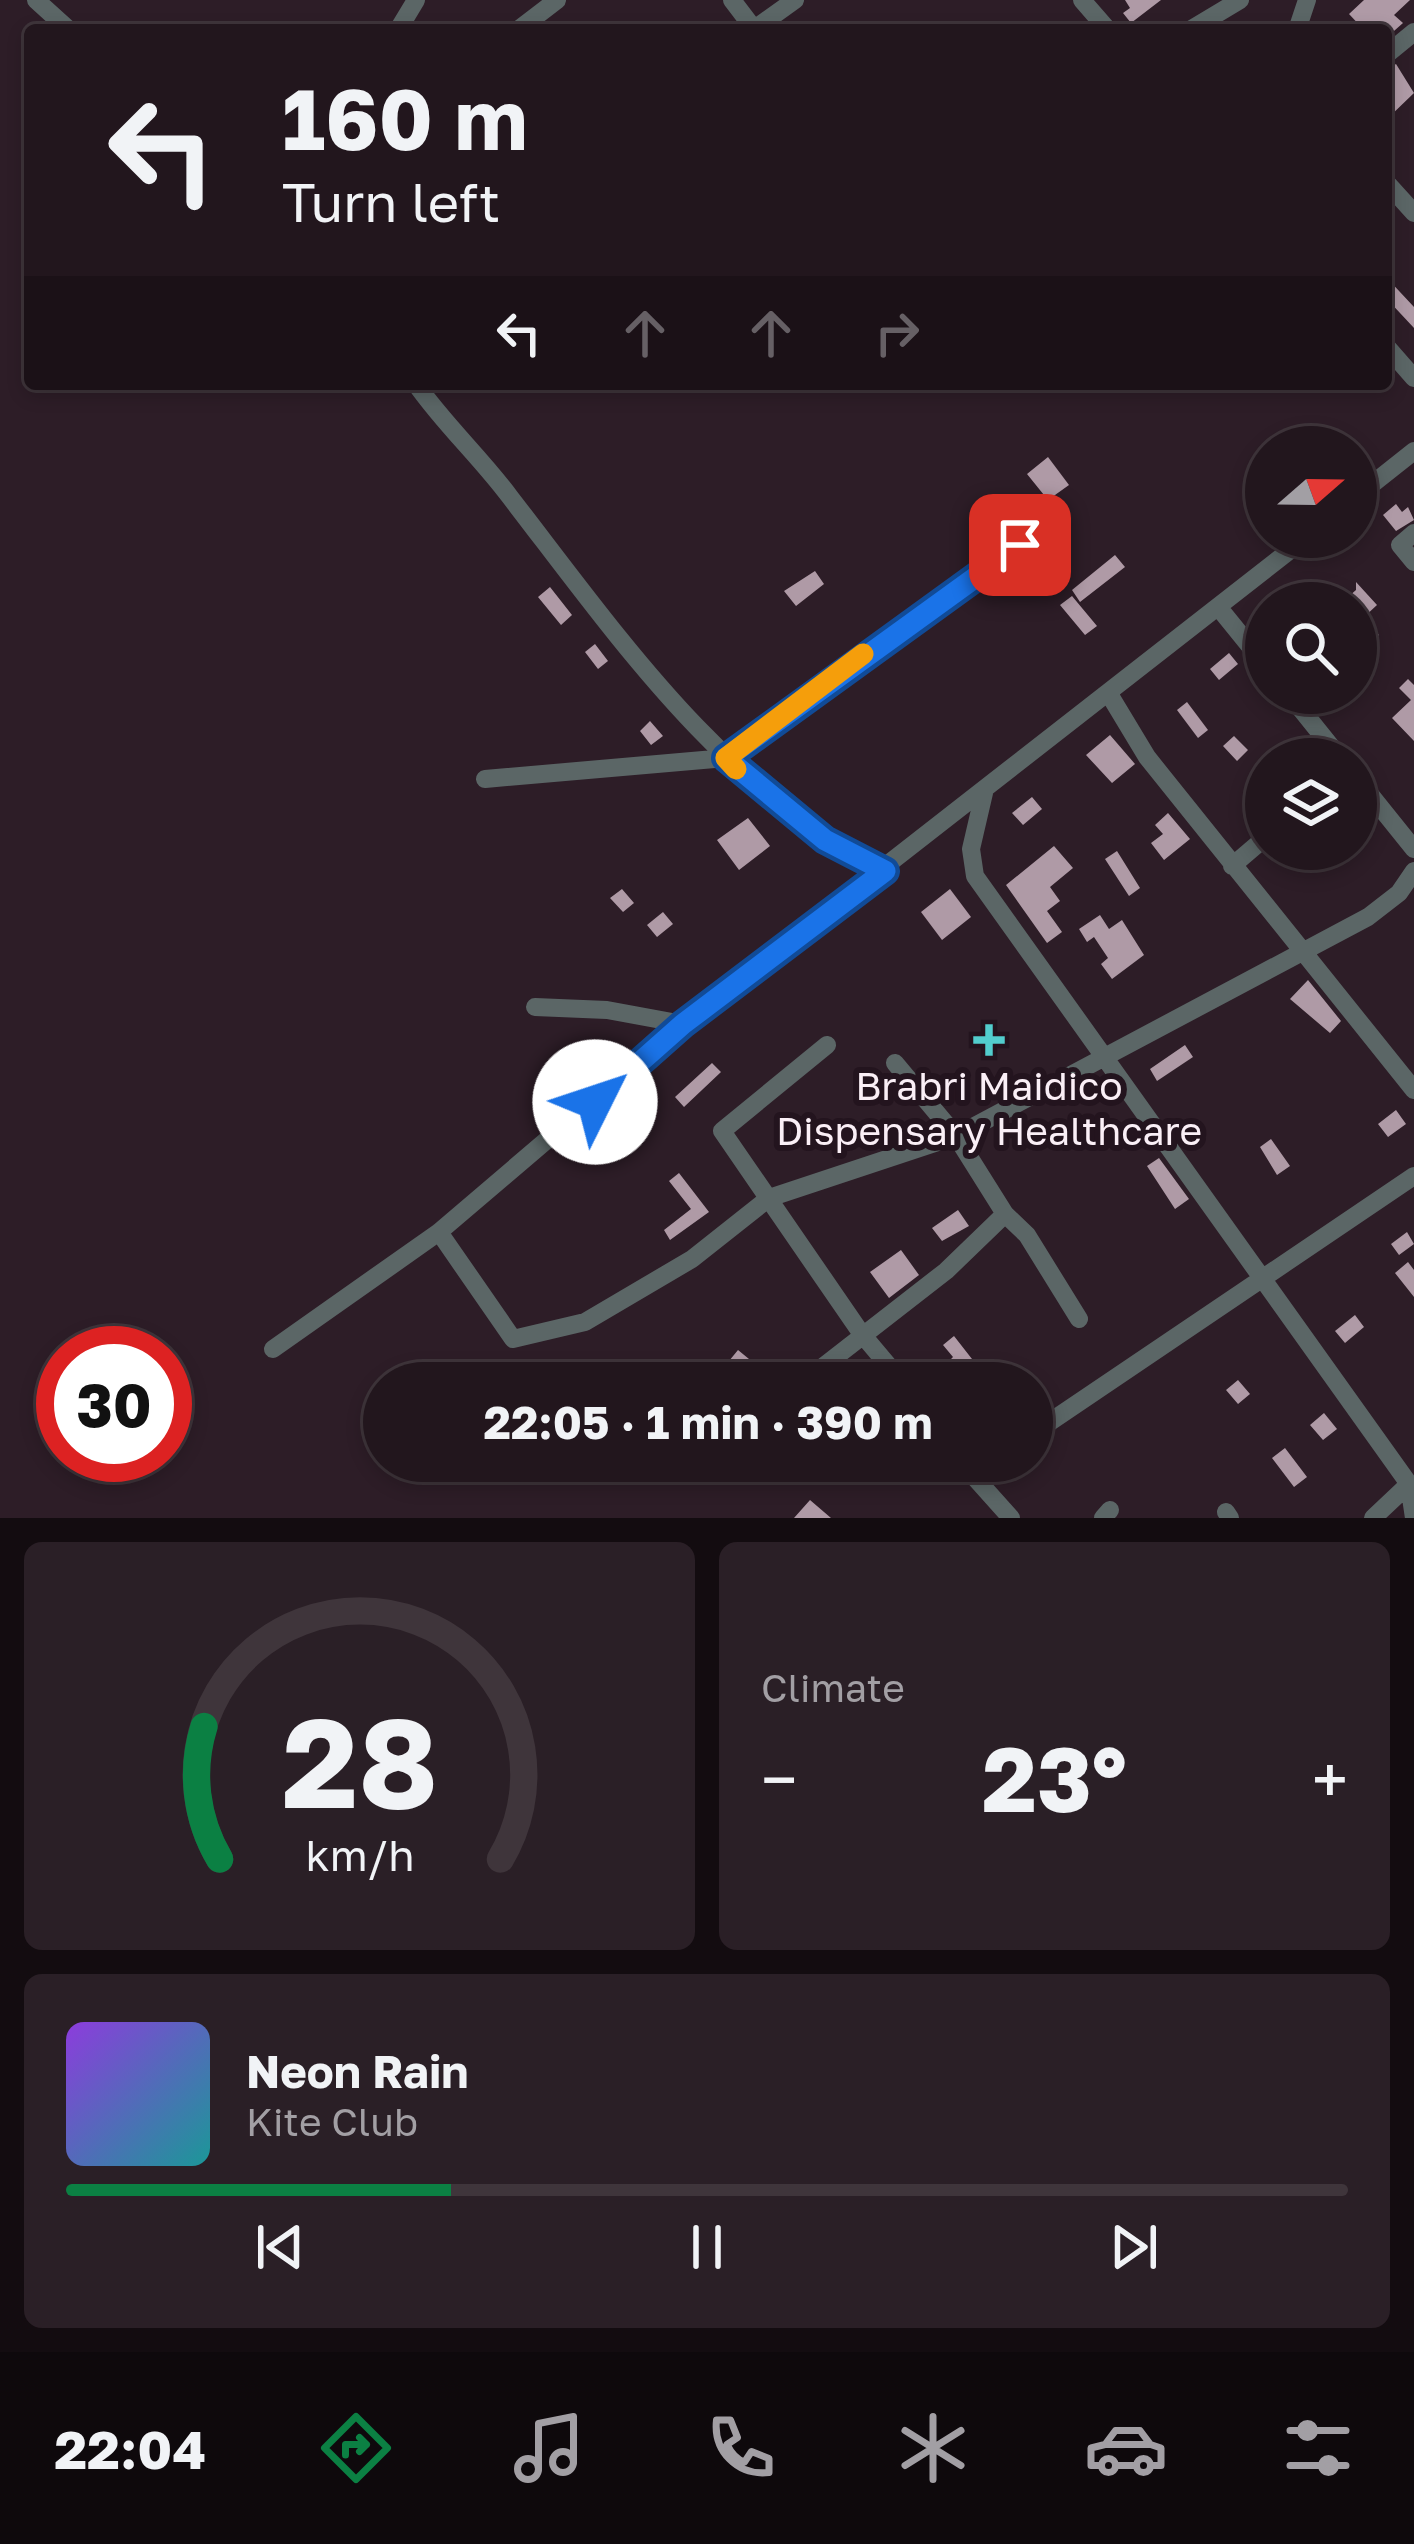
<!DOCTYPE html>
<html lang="en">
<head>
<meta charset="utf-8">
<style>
	body { margin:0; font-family:"Golos Text",sans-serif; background:#2a1f26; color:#f1f3f6; height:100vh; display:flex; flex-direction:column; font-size:45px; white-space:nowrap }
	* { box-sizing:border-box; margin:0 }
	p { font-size:39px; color:#a29fa4 }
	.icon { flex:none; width:66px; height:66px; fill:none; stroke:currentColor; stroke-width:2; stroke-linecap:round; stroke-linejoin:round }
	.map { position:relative; height:1518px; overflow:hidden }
	.drawer { display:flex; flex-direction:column; gap:24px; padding:24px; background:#130c10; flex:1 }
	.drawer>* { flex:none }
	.guide { position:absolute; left:24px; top:24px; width:1368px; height:366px; border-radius:12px; box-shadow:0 6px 18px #0003,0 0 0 3px #3f353b; background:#22161d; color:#f1f3f6; overflow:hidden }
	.needle { width:78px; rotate:70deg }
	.buttons { position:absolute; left:1245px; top:426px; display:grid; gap:24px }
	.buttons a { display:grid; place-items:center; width:132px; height:132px; border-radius:50%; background:#22161d; box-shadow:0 6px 18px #0003,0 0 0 3px #3f353b; font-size:60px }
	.speed { position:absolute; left:36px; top:1326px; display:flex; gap:24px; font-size:60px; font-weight:700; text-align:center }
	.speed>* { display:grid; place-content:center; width:156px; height:156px; border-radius:50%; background:#22161d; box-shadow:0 6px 18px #0003,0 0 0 3px #3f353b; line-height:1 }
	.speed .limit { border:18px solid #d22; background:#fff; color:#111 }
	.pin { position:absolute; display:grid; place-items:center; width:102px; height:102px; color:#fff; margin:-51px; border-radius:24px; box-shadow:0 6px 18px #0006 }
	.me { position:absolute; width:132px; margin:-66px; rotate:49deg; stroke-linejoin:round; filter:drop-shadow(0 0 9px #0008) }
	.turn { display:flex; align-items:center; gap:42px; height:252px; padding:0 60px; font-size:54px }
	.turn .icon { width:156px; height:156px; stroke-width:2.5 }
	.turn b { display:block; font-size:84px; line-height:102px }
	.lanes { display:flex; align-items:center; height:114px; padding:0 60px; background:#0003; justify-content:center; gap:60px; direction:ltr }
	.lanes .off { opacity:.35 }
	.big { font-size:90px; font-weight:700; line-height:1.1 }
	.drawer .widget { flex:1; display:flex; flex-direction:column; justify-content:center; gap:18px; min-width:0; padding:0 42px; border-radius:18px; background:#2a1f26 }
	.drawer .dial { align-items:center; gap:0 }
	.dial svg { height:312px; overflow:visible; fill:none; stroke:#3f353b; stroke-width:7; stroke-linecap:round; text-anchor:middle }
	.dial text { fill:#f1f3f6; stroke:none }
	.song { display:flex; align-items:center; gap:36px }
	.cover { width:144px; height:144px; border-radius:18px; background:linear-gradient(135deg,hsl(270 70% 55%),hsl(180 70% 35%)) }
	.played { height:12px; border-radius:6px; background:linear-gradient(90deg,#0b8043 30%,#3f353b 30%) }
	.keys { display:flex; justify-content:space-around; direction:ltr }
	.heat { display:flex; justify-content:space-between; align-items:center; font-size:66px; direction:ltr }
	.drawer .tiles { flex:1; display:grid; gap:24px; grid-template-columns:1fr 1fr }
	.widget:last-child { grid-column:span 2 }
	.trip { position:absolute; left:363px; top:1362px; width:690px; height:120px; border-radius:60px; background:#22161d; box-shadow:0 6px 18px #0003,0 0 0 3px #3f353b; font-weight:700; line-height:120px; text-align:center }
	.dock { display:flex; height:192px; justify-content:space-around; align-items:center; background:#0e090c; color:#a29fa4 }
	.dock .icon { width:84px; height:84px }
	.dock .selected { color:#0b8043 }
	.dock b { font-size:54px; color:#f1f3f6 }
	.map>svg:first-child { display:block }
	.building { fill:#af9aa6 }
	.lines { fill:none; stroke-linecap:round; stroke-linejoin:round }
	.minor { stroke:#5b6666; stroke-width:18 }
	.route-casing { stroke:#114b97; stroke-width:30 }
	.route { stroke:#1a73e8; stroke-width:21 }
	.slow { stroke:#f59e0b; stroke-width:21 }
	.poi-dot { fill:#52cdcd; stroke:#23141e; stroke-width:4.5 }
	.labels { text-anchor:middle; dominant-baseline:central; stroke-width:12; stroke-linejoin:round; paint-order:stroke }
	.poi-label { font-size:39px; fill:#faeff6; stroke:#23141e }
</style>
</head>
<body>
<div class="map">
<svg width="1414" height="1518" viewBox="0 0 1414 1518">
	<rect width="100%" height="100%" fill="#2d1d27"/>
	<path class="building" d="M 1125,0 L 1161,0 L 1131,23 L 1123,13 L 1130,8 Z
		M 1364,0 L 1410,0 L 1394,15 L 1403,23 L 1386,38 L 1386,30 L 1364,30 L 1349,14 Z
		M 1396,64 L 1414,93 L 1386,120 L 1386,70 Z
		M 1386,277 L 1414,307 L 1414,328 L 1386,298 Z
		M 1048,457 L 1069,485 L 1048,500 L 1027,474 Z
		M 1396,504 L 1402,512 L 1408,507 L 1414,520 L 1396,531 L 1383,515 Z
		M 1115,555 L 1125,567 L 1080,602 L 1072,590 Z
		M 815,571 L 824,584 L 796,606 L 784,591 Z
		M 1356,582 L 1377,605 L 1363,618 L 1379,635 L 1367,645 L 1356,633 L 1356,603 L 1341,603 L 1356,590 Z
		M 550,587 L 572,615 L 561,625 L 538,597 Z
		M 1072,596 L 1097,626 L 1085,635 L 1060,605 Z
		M 595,644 L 608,661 L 598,669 L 585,652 Z
		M 1229,653 L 1238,664 L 1219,680 L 1210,669 Z
		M 1408,679 L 1414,685 L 1414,741 L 1392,718 L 1411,700 L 1399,688 Z
		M 1187,702 L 1208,730 L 1198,738 L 1177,710 Z
		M 650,721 L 663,736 L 651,745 L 640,731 Z
		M 1110,735 L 1135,764 L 1112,783 L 1086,755 Z
		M 1234,736 L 1248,750 L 1237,761 L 1223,746 Z
		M 1032,797 L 1042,809 L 1023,825 L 1012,813 Z
		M 1168,813 L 1190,839 L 1164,860 L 1151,843 L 1163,834 L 1155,825 Z
		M 748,818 L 770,846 L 739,870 L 717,840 Z
		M 1054,846 L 1073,868 L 1050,887 L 1060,901 L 1047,911 L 1062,932 L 1047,943 L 1006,885 Z
		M 1117,851 L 1140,888 L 1129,896 L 1105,859 Z
		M 622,889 L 634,903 L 623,912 L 610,898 Z
		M 950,889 L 971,917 L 942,940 L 921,912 Z
		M 663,912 L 673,924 L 657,937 L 647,925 Z
		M 1100,915 L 1109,929 L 1122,920 L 1144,955 L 1112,979 L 1101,964 L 1108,958 L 1094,937 L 1087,942 L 1079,929 Z
		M 1308,980 L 1341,1021 L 1330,1033 L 1290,999 Z
		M 1185,1045 L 1193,1057 L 1157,1081 L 1150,1069 Z
		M 712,1063 L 721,1072 L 684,1107 L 675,1097 Z
		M 1396,1110 L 1406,1124 L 1388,1137 L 1378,1124 Z
		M 1271,1139 L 1290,1166 L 1277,1175 L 1260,1147 Z
		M 1159,1158 L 1189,1199 L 1175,1209 L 1147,1166 Z
		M 679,1173 L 709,1212 L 670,1240 L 664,1230 L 691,1209 L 669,1181 Z
		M 958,1210 L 969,1226 L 942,1241 L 932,1228 Z
		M 1407,1232 L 1414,1244 L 1399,1255 L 1391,1244 Z
		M 901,1250 L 919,1275 L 889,1298 L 870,1272 Z
		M 1408,1262 L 1414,1270 L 1414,1297 L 1395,1273 Z
		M 1355,1315 L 1364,1327 L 1345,1343 L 1335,1331 Z
		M 954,1336 L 972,1359 L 956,1380 L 943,1367 L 953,1357 L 943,1345 Z
		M 738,1350 L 749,1359 L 769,1383 L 734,1383 L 742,1375 L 729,1361 Z
		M 1238,1380 L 1250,1394 L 1238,1404 L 1226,1390 Z
		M 1324,1413 L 1337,1429 L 1323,1440 L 1310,1425 Z
		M 1285,1448 L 1307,1477 L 1294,1487 L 1272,1458 Z
		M 810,1500 L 831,1518 L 794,1518 Z"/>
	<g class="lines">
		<path class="minor" d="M 36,0 L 69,30
			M 732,0 L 754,29
			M 1082,0 L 1108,30
			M 398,30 L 416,0
			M 518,30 L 557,0
			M 753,30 L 795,0
			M 1190,30 L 1240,0
			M 1297,30 L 1307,0
			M 1386,55 L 1414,32
			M 1386,182 L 1414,213
			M 1386,346 L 1414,378
			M 416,384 C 444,424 481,458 510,497 C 619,638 722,789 885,871
			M 1356,497 L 1414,451
			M 1414,533 L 1400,545 L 1414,562
			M 1219,608 L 1266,666
			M 1288,693 L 1341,759
			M 1109,694 L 1147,757 L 1414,1090
			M 1356,777 L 1414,849
			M 485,779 L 726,758 L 1020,545
			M 984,793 L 971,849 L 975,876 L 1409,1484 L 1414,1518
			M 1232,866 L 1266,837
			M 535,1007 L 607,1010 L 683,1024
			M 827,1045 L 722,1131 L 861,1333 L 903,1383
			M 895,1063 L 956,1136 L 1005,1214 L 1027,1235 L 1079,1319
			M 439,1232 L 513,1339 L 585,1322 L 692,1259 L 769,1198 L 956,1136 L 1368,917 L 1399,893 L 1414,871
			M 273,1349 L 439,1232 L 683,1024 L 1307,537
			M 802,1383 L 946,1271 L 1005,1214
			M 1041,1428 L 1414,1176
			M 960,1461 L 1011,1518
			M 1226,1512 L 1230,1518
			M 1103,1518 L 1110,1510
			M 1373,1518 L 1409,1484"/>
	</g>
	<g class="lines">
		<defs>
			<path id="route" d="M 595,1102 L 683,1024 L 885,871 L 825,840 L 726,758 L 1020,545"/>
		</defs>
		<use href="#route" class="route-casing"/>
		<use href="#route" class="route"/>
		<path class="slow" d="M 736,769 L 726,758 L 863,654"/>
	</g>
	<path class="poi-dot" d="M983 1022h12v12h12v12h-12v12h-12v-12h-12v-12h12z"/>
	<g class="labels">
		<g class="poi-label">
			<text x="989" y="1085">Brabri Maidico<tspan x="989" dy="45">Dispensary Healthcare</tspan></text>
		</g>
	</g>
</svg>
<div class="buttons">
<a><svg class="needle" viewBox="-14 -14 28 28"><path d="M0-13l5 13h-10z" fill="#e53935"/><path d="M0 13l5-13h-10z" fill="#a29fa4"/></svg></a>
<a><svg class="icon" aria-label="search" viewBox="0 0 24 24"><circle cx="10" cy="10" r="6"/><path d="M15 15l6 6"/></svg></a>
<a><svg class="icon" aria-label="layers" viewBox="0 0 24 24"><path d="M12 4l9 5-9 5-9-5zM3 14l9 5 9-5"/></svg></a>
</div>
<div class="speed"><div class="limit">30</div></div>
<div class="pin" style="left:1020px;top:545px;background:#d93025"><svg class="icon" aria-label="arrive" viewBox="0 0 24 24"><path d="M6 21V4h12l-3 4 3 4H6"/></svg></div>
<svg class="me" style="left:595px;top:1102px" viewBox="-20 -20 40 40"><circle r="19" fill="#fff"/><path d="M0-13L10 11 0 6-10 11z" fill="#1a73e8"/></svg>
<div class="trip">22:05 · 1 min · 390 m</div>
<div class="guide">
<div class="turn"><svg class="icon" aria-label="left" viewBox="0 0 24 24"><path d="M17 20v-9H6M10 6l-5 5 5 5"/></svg><div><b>160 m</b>Turn left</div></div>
<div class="lanes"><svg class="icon" aria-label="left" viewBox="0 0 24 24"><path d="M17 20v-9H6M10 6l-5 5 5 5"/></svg><svg class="icon off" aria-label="ahead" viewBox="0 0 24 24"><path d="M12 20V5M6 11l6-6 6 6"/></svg><svg class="icon off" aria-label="ahead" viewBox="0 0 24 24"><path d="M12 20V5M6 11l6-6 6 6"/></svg><svg class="icon off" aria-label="right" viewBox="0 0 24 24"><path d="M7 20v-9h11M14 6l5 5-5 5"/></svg></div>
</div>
</div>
<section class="drawer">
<div class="tiles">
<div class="widget dial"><svg viewBox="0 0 100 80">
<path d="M14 69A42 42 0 1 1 86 69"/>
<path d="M14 69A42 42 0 0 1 10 35" stroke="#0b8043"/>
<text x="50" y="56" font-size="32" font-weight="700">28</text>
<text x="50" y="72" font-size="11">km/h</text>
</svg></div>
<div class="widget"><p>Climate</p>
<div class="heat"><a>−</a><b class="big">23°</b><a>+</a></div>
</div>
<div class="widget">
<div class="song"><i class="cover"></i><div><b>Neon Rain</b><p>Kite Club</p></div></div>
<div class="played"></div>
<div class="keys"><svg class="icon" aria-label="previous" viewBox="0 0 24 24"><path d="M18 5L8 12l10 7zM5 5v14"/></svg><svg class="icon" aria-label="pause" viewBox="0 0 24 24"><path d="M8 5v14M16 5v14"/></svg><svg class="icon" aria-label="next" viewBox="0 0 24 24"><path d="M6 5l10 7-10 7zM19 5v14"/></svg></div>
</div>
</div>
</section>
<nav class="dock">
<b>22:04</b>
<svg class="icon selected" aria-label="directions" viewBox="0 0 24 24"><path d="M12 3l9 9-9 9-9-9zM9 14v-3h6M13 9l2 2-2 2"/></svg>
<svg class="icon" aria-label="music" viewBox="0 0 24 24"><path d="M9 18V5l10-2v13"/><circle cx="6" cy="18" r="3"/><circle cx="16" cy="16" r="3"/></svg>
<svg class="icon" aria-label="phone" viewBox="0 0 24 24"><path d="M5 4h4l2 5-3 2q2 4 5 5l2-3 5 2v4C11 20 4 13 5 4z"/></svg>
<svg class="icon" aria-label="climate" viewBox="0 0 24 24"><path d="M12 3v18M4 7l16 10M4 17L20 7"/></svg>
<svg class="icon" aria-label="car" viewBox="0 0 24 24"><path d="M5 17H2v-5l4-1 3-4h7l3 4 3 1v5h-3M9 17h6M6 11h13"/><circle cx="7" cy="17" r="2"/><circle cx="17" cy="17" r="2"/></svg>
<svg class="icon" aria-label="filters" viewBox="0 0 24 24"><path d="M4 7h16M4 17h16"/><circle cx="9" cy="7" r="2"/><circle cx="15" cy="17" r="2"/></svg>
</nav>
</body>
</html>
